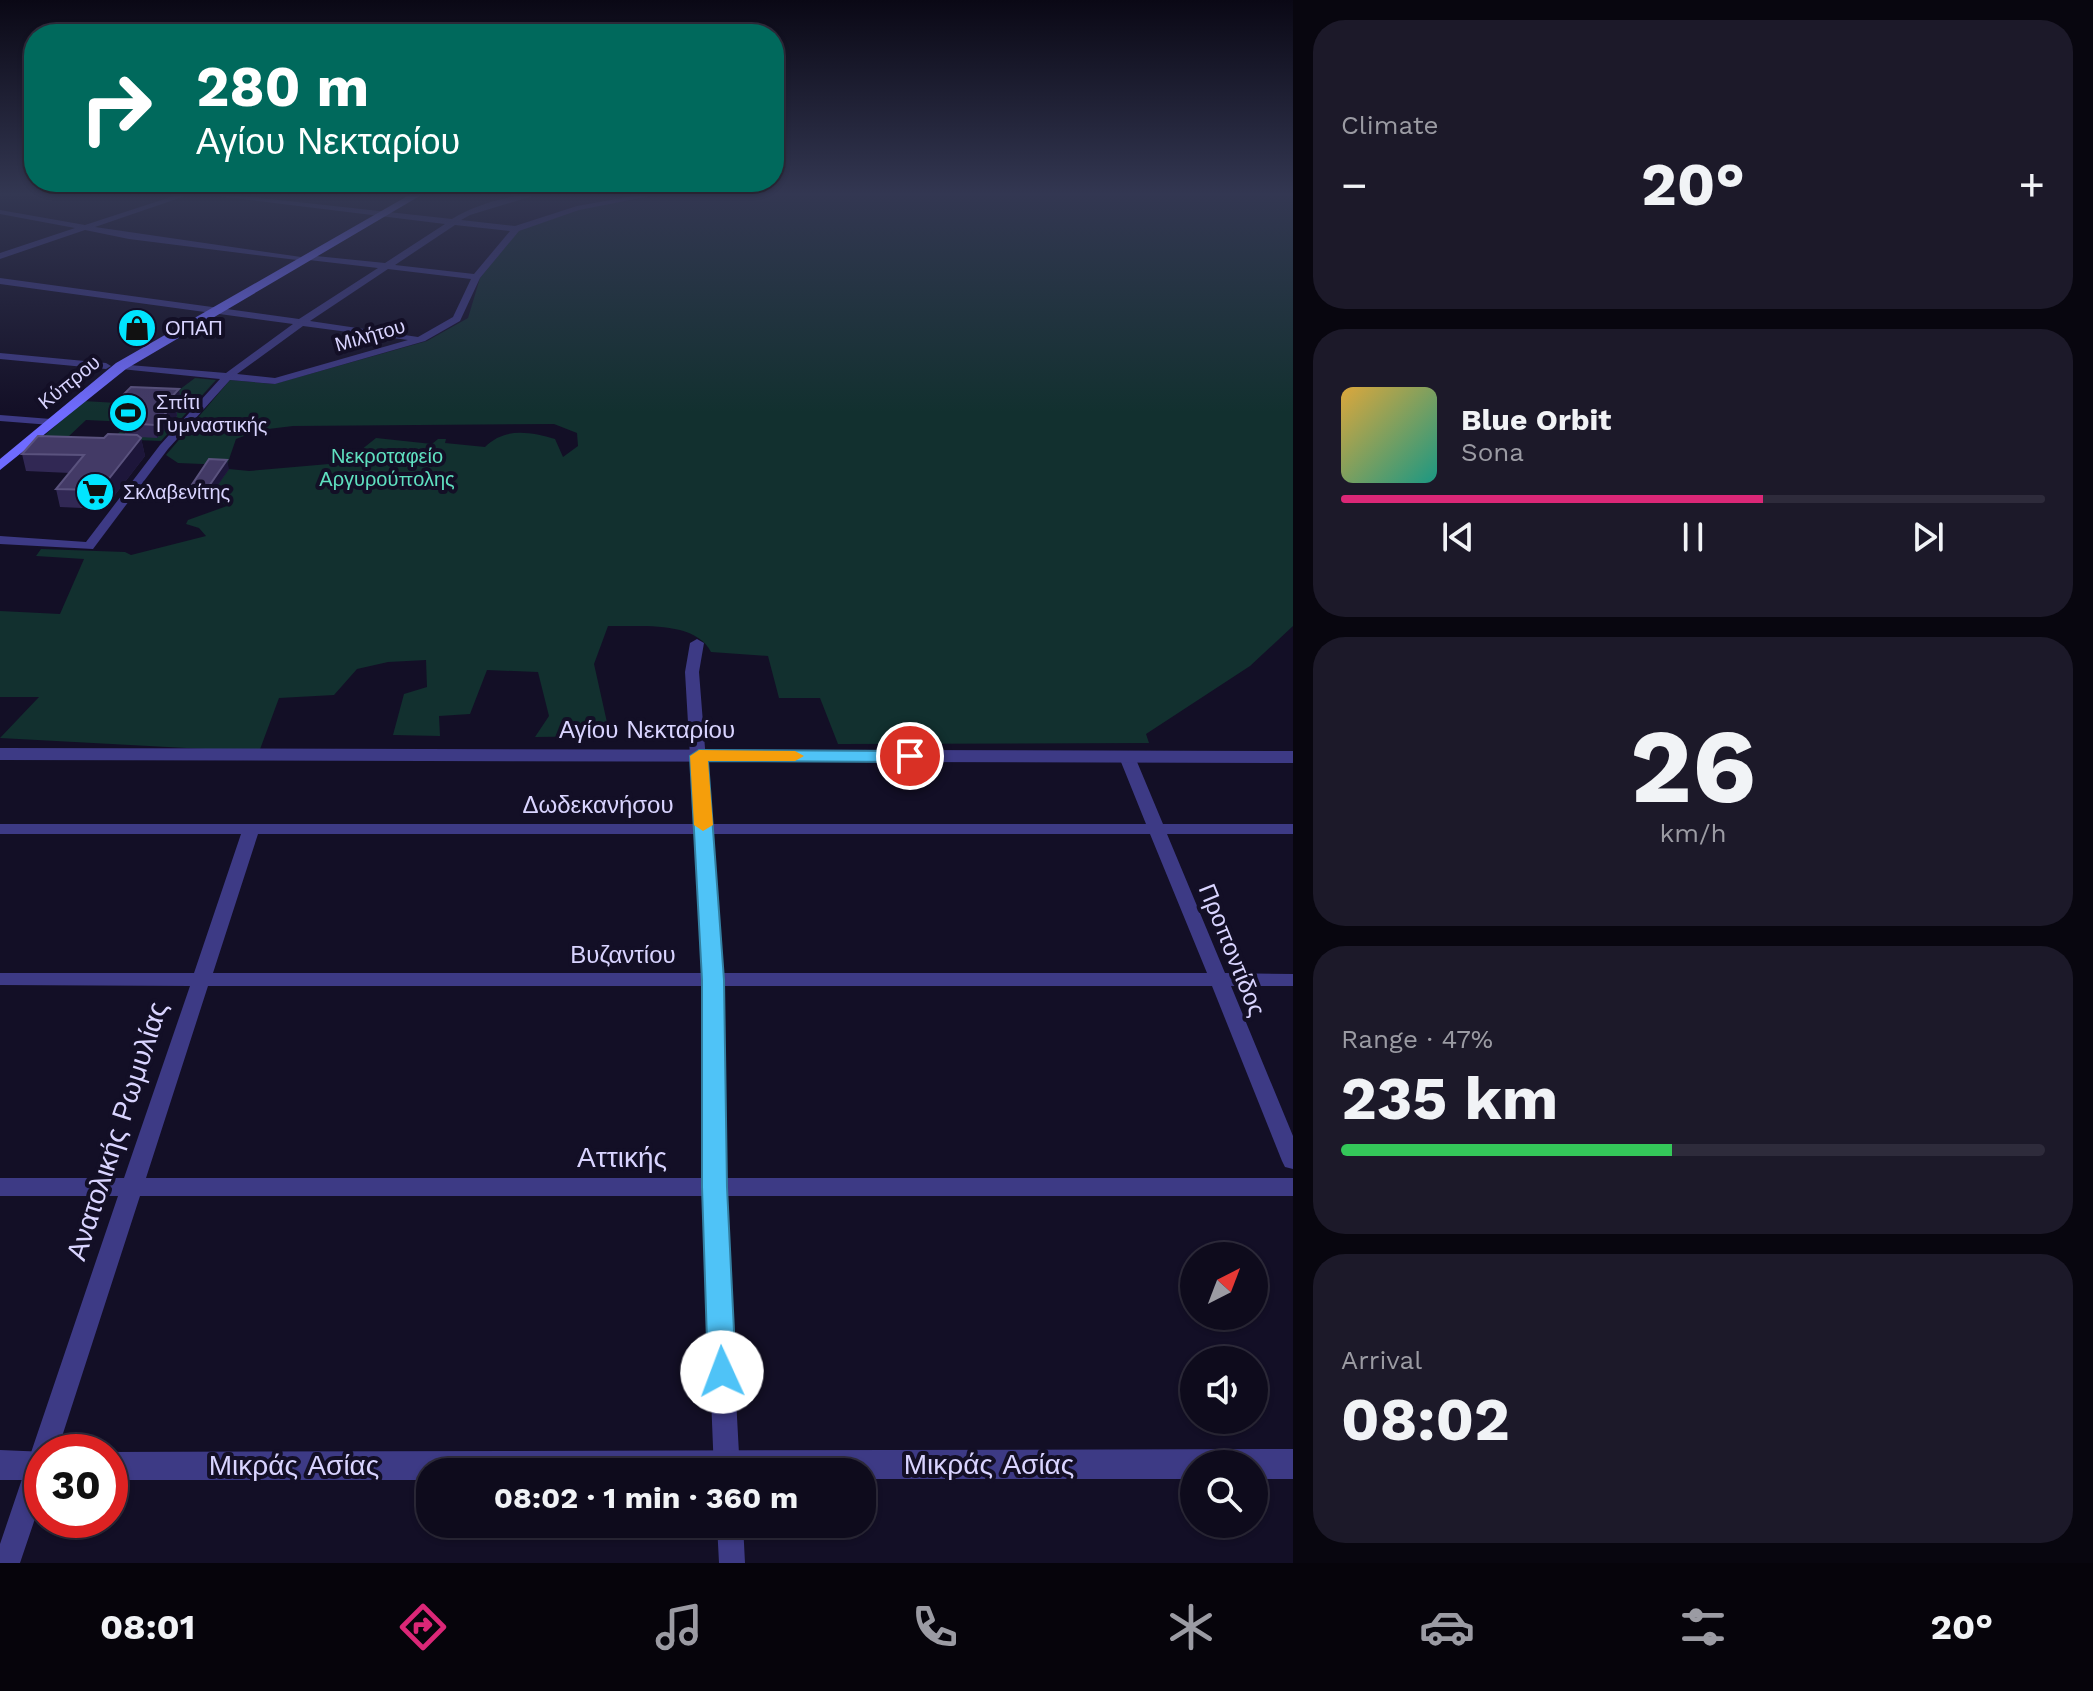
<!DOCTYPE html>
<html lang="en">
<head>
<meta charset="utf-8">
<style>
	body { margin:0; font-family:"Work Sans",sans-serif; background:#1c1929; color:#f1f3f6; height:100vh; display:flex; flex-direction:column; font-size:30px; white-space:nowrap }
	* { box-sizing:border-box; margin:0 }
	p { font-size:26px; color:#9b9ba3 }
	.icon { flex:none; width:44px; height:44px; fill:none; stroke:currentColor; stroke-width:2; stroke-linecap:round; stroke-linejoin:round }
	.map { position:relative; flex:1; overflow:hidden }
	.panel { display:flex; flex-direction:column; gap:20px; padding:20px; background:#08060f; width:800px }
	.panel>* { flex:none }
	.banner { position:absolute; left:24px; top:24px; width:760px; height:168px; border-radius:32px; box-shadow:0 2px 6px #0004,0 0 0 2px #2e2b3b; background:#00695c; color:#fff; overflow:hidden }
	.needle { width:52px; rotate:42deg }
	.fabs { position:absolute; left:1180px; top:1242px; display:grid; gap:16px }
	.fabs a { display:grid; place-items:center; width:88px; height:88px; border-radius:50%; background:#0e0b1c; box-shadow:0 2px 6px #0004,0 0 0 2px #2e2b3b; font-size:40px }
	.speed { position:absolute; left:24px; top:1434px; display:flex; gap:16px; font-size:40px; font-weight:700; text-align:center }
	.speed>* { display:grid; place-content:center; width:104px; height:104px; border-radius:50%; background:#0e0b1c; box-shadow:0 2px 6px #0004,0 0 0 2px #2e2b3b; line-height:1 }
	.speed .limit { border:12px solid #d22; background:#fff; color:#111 }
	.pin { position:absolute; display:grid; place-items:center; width:68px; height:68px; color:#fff; margin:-34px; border:4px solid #fff; border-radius:50%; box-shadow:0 2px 8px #0007 }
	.me { position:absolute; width:88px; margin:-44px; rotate:358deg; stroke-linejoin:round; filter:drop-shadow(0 0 6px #0008) }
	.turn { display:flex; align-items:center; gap:28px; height:168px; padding:0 40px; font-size:36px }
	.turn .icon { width:104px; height:104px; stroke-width:2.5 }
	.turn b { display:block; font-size:56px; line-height:68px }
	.big { font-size:60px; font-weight:700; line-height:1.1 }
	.panel .tile { flex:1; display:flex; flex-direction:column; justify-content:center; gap:12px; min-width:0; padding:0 28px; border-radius:32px; background:#1c1929 }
	.panel .dial { align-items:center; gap:0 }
	.dial b { font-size:104px; line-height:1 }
	.song { display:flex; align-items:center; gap:24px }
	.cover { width:96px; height:96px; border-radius:12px; background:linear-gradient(135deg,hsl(40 70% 55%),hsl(170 70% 35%)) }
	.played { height:8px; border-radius:4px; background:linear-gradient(90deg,#db2777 60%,#2e2b3b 60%) }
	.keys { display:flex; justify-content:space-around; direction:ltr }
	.heat { display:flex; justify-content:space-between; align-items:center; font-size:44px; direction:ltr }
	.charge { height:12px; border-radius:6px; background:linear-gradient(90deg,#34c759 47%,#2e2b3b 0) }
	.trip { position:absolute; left:416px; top:1458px; width:460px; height:80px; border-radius:32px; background:#0e0b1c; box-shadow:0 2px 6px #0004,0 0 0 2px #2e2b3b; font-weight:700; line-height:80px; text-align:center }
	.tab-bar { display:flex; height:128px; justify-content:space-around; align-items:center; background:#06040b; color:#9b9ba3 }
	.tab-bar .icon { width:56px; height:56px }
	.tab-bar .active { color:#db2777 }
	.tab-bar b { font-size:36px; color:#f1f3f6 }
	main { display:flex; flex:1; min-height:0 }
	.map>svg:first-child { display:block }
	.green { fill:#12302f }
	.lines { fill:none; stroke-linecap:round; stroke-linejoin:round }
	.minor { fill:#3d3a85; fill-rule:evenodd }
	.tertiary { fill:#3d3a85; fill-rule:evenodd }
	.secondary { fill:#6f6bff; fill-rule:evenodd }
	.wall { fill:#312854 }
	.shaded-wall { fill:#1d163a }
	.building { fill:#433a66; stroke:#5a527e; stroke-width:2 }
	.route { fill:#4fc3f7; stroke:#337fa1; stroke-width:2 }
	.slow { fill:#f59e0b }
	.labels { text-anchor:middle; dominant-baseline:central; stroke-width:8; stroke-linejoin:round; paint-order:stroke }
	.far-poi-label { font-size:20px; fill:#d9d4ff; stroke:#130f26; text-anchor:start }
	.far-street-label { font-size:20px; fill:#d9d4ff; stroke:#130f26 }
	.far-park-label { font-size:20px; fill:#5fe0c0; stroke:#130f26 }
	.street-label { font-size:24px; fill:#d9d4ff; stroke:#130f26 }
	.near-street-label { font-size:28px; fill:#d9d4ff; stroke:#130f26 }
</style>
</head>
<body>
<main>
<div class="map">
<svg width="1293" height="1563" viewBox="0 0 1293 1563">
	<rect width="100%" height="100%" fill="#130f26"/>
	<path class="green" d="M 674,194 L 1293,194 L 1293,626 L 1250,666 L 1146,734 L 1149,743 L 838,744 L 820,698 L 779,698 L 768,656 L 711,652 C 695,620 639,627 608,626 L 594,664 L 610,736 L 535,737 L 549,716 L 538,672 L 487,670 L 470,714 L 439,716 L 440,736 L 393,735 L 404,694 L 427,687 L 426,660 L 388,662 L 357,669 L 334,695 L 279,698 L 259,752 L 0,738 L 39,697 L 0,697 L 0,611 L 60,614 L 84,559 L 36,556 L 41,549 L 125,552 L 131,555 L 206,536 L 199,528 L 186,524 L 188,520 L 227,506 L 210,496 L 229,469 L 249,471 L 352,462 L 353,458 L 341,456 L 351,449 L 361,450 L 376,438 L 432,444 L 438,439 L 446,439 L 445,443 L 485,447 C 505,427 530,432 555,439 L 563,457 L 578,446 L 577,433 L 554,424 L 293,426 L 260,430 L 236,439 L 227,465 L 178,463 L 166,455 L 230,380 L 274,384 L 427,341 L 468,318 L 480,278 L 519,230 L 587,207 Z
		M 195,378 L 216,380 L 161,441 L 113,439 L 129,422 L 86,420 L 68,437 L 44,436 L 83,401 L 118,403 L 171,396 Z"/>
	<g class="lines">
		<path class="minor" d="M 180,194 L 191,194 L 95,227 L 301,257 L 297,260 L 129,239 L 85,230 L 0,259 L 0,253 L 75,228 L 0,214 L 0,210 L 85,225 Z
			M 201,194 L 224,194 L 452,219 C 474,205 512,194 539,194 L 470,215 L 461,220 L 515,226 L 577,206 L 645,194 L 661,194 L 579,210 L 519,231 L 480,278 L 460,321 L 425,341 L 275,384 L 230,380 L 168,449 L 93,549 L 0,544 L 0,536 L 86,542 L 160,445 L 220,379 L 121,369 L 116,366 L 117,364 L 226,373 L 293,324 L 0,284 L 0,278 L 299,319 L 378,268 L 309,260 L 306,259 L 306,255 L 385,263 L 445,224 ZM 455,225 L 510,231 L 474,274 L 395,265 ZM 388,269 L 471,279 L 453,317 L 418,337 L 310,321 ZM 303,326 L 408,340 L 275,378 L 237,374 Z
			M 0,353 L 106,363 L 111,366 L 106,369 L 0,359 Z
			M 0,415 L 51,419 L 56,422 L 51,425 L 0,421 Z
			M 697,639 L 704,643 L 699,672 L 711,824 L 1146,824 L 1119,757 L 1127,752 L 1135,757 L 1163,824 L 1293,824 L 1293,834 L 1167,834 L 1225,973 L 1293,974 L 1293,986 L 1231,986 L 1293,1136 L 1293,1169 L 1285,1167 L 1282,1161 L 1212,986 L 722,986 L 725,1178 L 1293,1178 L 1293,1196 L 725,1196 L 740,1472 L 714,1472 L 703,1196 L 140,1196 L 57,1452 L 42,1452 L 42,1498 L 20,1563 L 0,1563 L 0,1544 L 118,1196 L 0,1196 L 0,1178 L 124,1178 L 190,986 L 0,985 L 0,973 L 194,973 L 241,834 L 0,834 L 0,824 L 694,824 L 685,672 L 690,643 ZM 258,834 L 695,834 L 703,973 L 213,973 ZM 711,834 L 1150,834 L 1207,973 L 722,973 ZM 208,986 L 704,986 L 703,1178 L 146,1178 Z
			M 717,1524 L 743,1524 L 745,1563 L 719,1563 Z"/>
		<path class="tertiary" d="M 0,748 L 1293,751 L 1293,763 L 0,760 Z
			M 1293,1449 L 1293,1479 L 1254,1479 L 1254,1464 L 1194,1464 L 1194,1479 L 862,1479 L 862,1472 L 430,1472 L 430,1480 L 110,1480 L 110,1452 L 105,1452 Z
			M 0,1450 L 47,1452 L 42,1452 L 42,1480 L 0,1480 Z"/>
		<path class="secondary" d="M 411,194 L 423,194 L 126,369 L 0,470 L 0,459 L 116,363 Z"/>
	</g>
	<path class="wall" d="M 179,389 L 181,402 L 176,408 L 177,416 L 157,438 L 140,437 L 141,438 L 145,456 L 104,509 L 60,507 L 56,489 L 70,473 L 26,471 L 22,454 L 125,434 L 123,423 L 132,414 L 120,413 L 117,401 Z
		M 229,469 L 210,496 L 192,495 L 191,486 Z"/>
	<path class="shaded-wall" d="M 179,389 L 181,402 L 176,408 L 177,416 L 157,438 L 155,425 L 166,403 Z
		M 141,438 L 145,456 L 104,509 L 100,490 Z
		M 227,460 L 229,469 L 210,496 L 209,486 Z"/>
	<path class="building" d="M 131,387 L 179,389 L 166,403 L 175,403 L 155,425 L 123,423 L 143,402 L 117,401 Z
		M 108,434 L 137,435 L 141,438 L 100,490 L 56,489 L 84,455 L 22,454 L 38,436 L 104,438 Z
		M 209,459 L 227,460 L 209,486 L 191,486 Z"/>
	<linearGradient id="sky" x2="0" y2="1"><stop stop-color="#0a0815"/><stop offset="0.47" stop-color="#333752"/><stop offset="1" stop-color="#333752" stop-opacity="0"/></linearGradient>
	<rect width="1293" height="413" fill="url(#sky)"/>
	<path class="route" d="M 699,750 L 910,751 L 919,756 L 910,762 L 708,761 L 724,980 L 727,1187 L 736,1372 L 732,1380 L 722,1384 L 712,1380 L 708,1372 L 702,1187 L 702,980 L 690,756 Z"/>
	<path class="slow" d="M 699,750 L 795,751 L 804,756 L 795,761 L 708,761 L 713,825 L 703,831 L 694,825 L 690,756 Z"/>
	<defs>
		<symbol id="shop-disc" viewBox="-11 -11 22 22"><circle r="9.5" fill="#00e5ff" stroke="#130f26"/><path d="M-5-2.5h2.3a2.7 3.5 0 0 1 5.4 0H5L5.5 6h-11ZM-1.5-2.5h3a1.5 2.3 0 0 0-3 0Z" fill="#111"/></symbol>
		<symbol id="stadium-disc" viewBox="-11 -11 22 22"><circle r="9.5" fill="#00e5ff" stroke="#130f26"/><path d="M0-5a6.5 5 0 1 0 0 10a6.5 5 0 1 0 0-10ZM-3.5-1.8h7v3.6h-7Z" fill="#111"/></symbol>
		<symbol id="supermarket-disc" viewBox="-11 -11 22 22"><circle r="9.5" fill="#00e5ff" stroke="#130f26"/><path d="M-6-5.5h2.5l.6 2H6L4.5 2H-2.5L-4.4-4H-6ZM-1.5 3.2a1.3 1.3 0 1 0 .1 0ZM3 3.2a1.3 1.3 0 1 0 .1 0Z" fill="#111"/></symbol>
	</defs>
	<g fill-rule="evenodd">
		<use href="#shop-disc" x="115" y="306" width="44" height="44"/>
		<use href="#stadium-disc" x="106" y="391" width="44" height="44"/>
		<use href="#supermarket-disc" x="73" y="470" width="44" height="44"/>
	</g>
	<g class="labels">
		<g class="far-poi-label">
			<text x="165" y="328">ΟΠΑΠ</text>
			<text x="156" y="402">Σπίτι<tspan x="156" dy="23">Γυμναστικής</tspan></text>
			<text x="123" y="492">Σκλαβενίτης</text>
		</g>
		<g class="far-street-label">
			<text transform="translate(370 335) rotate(-16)">Μιλήτου</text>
			<text transform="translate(69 382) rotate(-39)">Κύπρου</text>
		</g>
		<g class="far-park-label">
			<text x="387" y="456">Νεκροταφείο<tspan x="387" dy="23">Αργυρούπολης</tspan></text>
		</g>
		<g class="street-label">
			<text x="647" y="730">Αγίου Νεκταρίου</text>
			<text x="598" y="805">Δωδεκανήσου</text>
			<text transform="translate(1232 950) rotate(68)">Προποντίδος</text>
			<text x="623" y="955">Βυζαντίου</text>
		</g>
		<g class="near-street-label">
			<text transform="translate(117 1131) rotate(-72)">Ανατολικής Ρωμυλίας</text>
			<text x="622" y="1157">Αττικής</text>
			<text x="989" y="1464">Μικράς Ασίας</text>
			<text x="294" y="1465">Μικράς Ασίας</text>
		</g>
	</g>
</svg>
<div class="fabs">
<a><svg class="needle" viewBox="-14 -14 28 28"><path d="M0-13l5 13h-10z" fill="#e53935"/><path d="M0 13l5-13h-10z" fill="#9b9ba3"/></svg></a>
<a><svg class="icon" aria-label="sound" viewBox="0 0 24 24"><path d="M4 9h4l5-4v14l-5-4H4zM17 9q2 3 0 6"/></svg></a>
<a><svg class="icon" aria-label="search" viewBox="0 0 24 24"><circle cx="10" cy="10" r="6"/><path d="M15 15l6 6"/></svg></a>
</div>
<div class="speed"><div class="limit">30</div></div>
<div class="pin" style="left:910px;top:756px;background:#d93025"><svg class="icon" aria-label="arrive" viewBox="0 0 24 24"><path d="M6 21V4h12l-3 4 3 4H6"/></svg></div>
<svg class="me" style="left:722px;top:1372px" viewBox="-20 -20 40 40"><circle r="19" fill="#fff"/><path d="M0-13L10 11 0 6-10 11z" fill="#4fc3f7"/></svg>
<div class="trip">08:02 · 1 min · 360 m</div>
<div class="banner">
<div class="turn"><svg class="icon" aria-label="right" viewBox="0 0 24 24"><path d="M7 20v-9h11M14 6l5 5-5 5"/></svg><div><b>280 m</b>Αγίου Νεκταρίου</div></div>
</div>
</div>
<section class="panel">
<div class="tile"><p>Climate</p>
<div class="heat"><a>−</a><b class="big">20°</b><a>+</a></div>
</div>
<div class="tile">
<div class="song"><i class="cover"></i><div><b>Blue Orbit</b><p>Sona</p></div></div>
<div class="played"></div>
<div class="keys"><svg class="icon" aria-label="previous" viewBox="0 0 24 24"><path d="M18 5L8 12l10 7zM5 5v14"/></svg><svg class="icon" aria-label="pause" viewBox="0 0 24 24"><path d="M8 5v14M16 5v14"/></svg><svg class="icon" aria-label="next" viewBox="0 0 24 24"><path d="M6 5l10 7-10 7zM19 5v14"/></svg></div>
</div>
<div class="tile dial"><b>26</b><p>km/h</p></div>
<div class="tile"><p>Range · 47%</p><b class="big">235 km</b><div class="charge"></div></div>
<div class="tile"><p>Arrival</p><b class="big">08:02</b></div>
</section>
</main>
<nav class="tab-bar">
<b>08:01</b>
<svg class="icon active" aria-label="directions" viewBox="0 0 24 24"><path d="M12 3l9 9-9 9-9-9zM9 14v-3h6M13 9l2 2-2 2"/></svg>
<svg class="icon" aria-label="music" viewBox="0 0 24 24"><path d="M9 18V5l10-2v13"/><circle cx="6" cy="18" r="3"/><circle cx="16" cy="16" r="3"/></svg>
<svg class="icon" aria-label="phone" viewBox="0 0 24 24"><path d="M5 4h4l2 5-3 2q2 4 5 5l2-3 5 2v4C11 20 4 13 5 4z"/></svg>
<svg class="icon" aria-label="climate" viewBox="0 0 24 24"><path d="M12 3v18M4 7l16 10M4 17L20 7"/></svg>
<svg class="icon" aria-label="car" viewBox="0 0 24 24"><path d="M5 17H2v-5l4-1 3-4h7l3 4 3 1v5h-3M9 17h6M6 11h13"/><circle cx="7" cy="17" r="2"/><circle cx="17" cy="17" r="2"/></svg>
<svg class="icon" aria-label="filters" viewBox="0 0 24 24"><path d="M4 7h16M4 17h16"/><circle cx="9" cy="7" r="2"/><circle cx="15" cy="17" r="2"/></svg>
<b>20°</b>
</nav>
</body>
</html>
